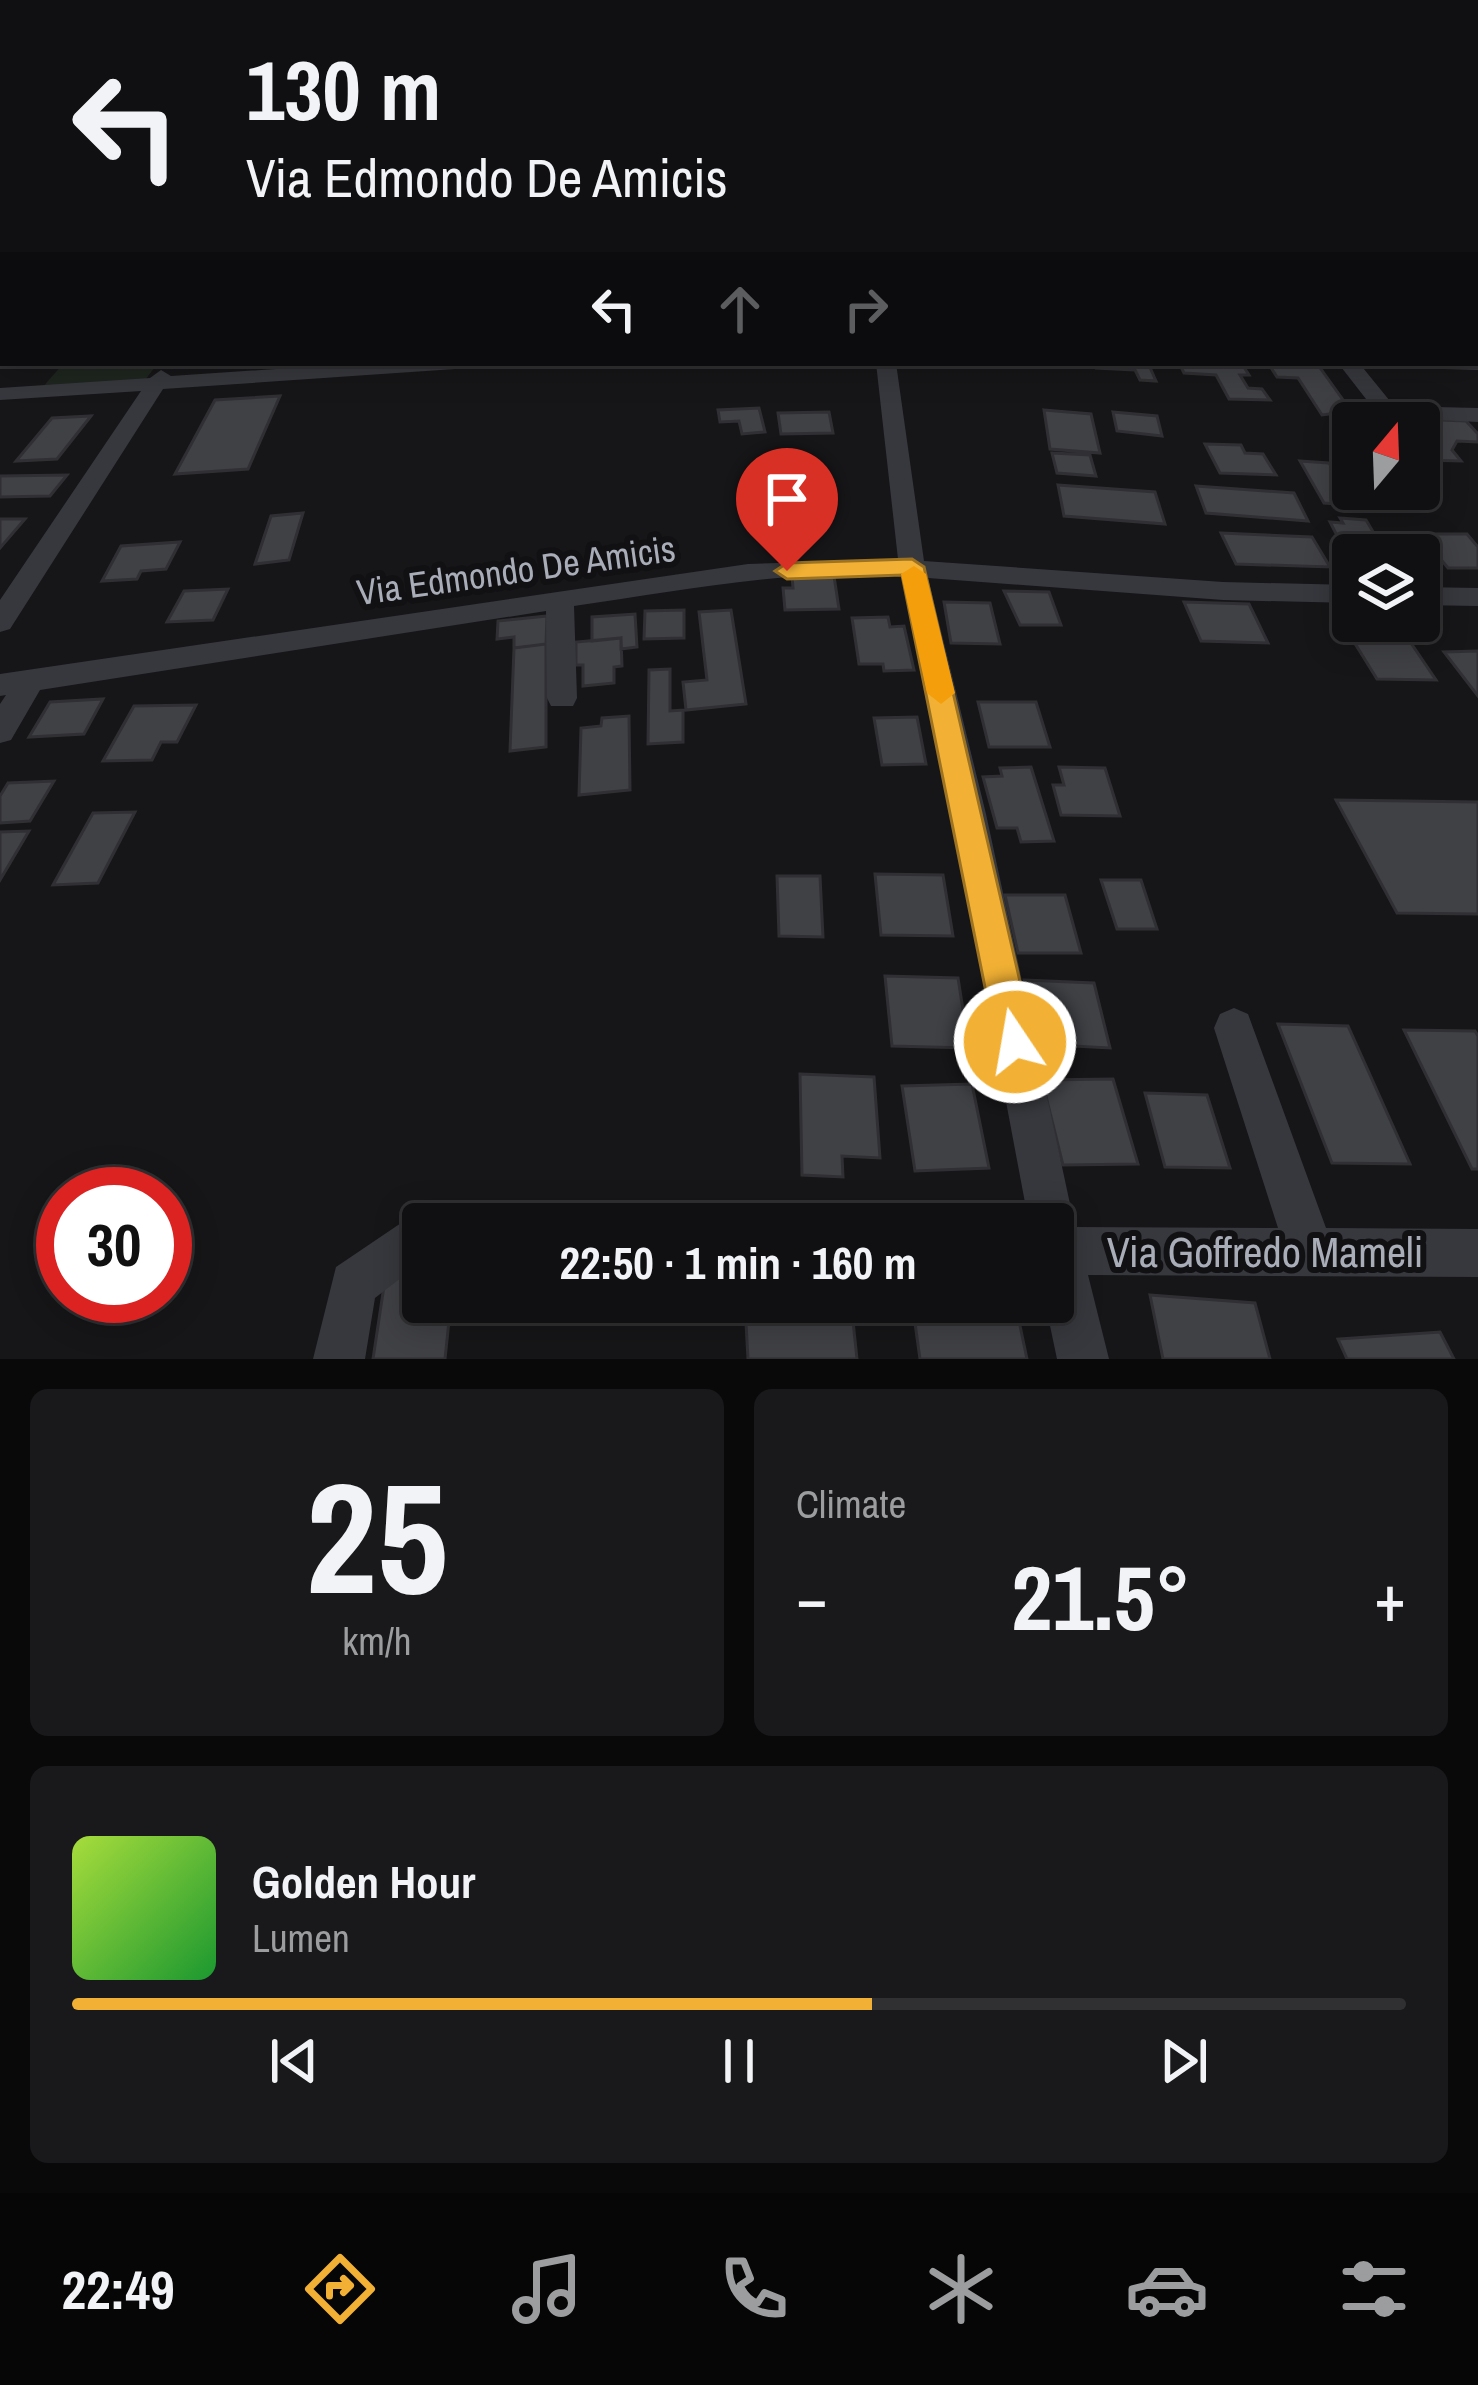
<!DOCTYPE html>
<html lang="en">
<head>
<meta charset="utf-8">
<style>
	body { margin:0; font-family:"Archivo Narrow",sans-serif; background:#19191b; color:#f1f3f6; height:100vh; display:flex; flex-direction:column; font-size:45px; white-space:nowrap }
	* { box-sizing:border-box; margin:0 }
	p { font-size:39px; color:#9c9d9f }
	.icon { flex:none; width:66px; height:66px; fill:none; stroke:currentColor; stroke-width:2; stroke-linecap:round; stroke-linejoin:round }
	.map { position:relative; height:1359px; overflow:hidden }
	.panel { display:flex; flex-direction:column; gap:30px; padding:30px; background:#09090a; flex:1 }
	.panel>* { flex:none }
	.guide { position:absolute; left:0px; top:0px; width:1479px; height:366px; box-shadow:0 6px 30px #0003,0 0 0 3px #303032; background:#101012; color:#f1f3f6; overflow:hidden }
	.needle { width:78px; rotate:19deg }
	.buttons { position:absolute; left:1332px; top:402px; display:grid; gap:24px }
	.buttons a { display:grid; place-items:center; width:108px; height:108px; border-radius:12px; background:#101012; box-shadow:0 6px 30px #0003,0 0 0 3px #303032; font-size:60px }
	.speed { position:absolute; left:36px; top:1167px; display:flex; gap:24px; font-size:60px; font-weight:700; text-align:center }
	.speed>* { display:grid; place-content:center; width:156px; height:156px; border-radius:50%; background:#101012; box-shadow:0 6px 30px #0003,0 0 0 3px #303032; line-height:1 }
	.speed .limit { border:18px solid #d22; background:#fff; color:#111 }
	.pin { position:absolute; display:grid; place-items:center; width:102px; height:102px; color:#fff; margin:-123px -51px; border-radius:50% 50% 50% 0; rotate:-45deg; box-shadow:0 0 12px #0007 }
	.pin .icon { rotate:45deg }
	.me { position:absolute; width:132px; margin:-66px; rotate:348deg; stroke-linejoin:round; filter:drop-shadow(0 0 9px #0008) }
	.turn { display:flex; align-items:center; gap:42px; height:252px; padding:0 48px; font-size:54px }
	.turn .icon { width:156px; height:156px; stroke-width:2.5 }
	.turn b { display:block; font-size:84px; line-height:102px }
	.lanes { display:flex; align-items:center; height:114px; padding:0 48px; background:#0003; justify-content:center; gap:60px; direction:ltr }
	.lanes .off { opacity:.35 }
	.big { font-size:90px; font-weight:800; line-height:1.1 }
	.panel .tile { flex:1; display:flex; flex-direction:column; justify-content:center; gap:18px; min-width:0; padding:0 42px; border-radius:18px; background:#19191b }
	.panel .dial { align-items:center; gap:0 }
	.dial b { font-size:156px; line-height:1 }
	.song { display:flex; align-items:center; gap:36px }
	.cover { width:144px; height:144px; border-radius:18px; background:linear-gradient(135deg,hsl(80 70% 55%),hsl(130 70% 35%)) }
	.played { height:12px; border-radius:6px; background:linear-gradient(90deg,#f2b134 60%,#303032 60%) }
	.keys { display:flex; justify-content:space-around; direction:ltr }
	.heat { display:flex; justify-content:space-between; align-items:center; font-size:66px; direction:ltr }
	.panel .tiles { flex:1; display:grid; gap:30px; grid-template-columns:1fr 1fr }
	.tile:last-child { grid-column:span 2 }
	.trip { position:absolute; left:402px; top:1203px; width:672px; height:120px; border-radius:12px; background:#101012; box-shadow:0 6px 30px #0003,0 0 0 3px #303032; font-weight:800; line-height:120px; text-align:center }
	.tabs { display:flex; height:192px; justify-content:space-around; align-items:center; background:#060607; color:#9c9d9f }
	.tabs .icon { width:84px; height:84px }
	.tabs .on { color:#f2b134 }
	.tabs b { font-size:54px; color:#f1f3f6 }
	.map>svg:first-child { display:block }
	.green { fill:#1e261f }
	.building { fill:#404145; stroke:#303034; stroke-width:3 }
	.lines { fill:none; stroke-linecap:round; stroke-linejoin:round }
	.minor { fill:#37383d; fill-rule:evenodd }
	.route { fill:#f2b134; stroke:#9d7322; stroke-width:3 }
	.slow { fill:#f59e0b }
	.labels { text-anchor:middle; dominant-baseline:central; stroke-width:12; stroke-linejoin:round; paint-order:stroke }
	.street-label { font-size:36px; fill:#a8adb8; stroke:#111113 }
	.near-street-label { font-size:42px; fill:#a8adb8; stroke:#111113 }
</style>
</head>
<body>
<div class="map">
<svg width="1478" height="1359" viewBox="0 0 1478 1359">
	<rect width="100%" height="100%" fill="#161618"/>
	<path class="green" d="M 64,363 L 158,363 L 145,380 L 40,390 Z"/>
	<path class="building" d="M 1094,363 L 1148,363 L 1156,381 L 1140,380 L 1135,370 L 1096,368 Z
		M 1179,363 L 1242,364 L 1249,375 L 1240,375 L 1248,388 L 1262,389 L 1270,400 L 1229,399 L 1216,375 L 1184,373 Z
		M 1268,363 L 1318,365 L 1351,411 L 1322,415 L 1298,378 L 1277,377 Z
		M 280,396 L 248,469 L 175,474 L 215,400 Z
		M 759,408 L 765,432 L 742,434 L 739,421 L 720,422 L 718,410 Z
		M 1044,410 L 1091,414 L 1100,453 L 1050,449 Z
		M 829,412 L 833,433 L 781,434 L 778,413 Z
		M 1113,412 L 1157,416 L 1162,436 L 1117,431 Z
		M 91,416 L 57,459 L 16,461 L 52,418 Z
		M 1415,419 L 1466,421 L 1478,434 L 1478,442 L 1457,441 L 1452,450 L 1461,461 L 1419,460 L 1419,423 L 1411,423 Z
		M 1205,444 L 1241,445 L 1245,453 L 1263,454 L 1276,475 L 1220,473 Z
		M 1052,453 L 1090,455 L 1096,476 L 1057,473 Z
		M 1300,461 L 1329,463 L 1354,505 L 1324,503 Z
		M 67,475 L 50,496 L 0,497 L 0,476 Z
		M 1058,485 L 1155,492 L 1165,524 L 1064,516 Z
		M 1196,486 L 1294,493 L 1308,521 L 1206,513 Z
		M 303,513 L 289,560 L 255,564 L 271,516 Z
		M 1340,518 L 1366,520 L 1387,555 L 1346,553 L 1330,522 L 1343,523 Z
		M 0,519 L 25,519 L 0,548 Z
		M 1221,533 L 1312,537 L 1330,567 L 1236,564 Z
		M 1420,534 L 1467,534 L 1478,547 L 1478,568 L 1448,568 Z
		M 180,542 L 166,569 L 141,571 L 137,579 L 102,581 L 121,546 Z
		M 792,576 L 834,576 L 839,609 L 785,610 L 783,588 L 793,588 Z
		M 228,589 L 213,620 L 167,622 L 184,591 Z
		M 1004,591 L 1049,592 L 1061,625 L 1020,625 Z
		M 944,602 L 990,603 L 1000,644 L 951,643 Z
		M 1184,602 L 1249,604 L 1268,643 L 1201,641 Z
		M 684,610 L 684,638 L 644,639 L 645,611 Z
		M 731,610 L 746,704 L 686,710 L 683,682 L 707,680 L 699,612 Z
		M 1336,613 L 1353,613 L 1353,621 L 1396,621 L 1436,680 L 1377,679 Z
		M 635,614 L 637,647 L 621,649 L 621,638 L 592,641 L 592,617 Z
		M 547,616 L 546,644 L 514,648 L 514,637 L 497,639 L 498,621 Z
		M 888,617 L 890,627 L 904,626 L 914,670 L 884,671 L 883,664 L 859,664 L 852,618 Z
		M 621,638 L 622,666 L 614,667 L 614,683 L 583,686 L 583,665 L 576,665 L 576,642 Z
		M 546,644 L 546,747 L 510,751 L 514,648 Z
		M 1478,651 L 1478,696 L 1444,652 Z
		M 670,669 L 670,711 L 683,710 L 683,742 L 648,744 L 649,670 Z
		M 103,699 L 84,734 L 29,737 L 50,702 Z
		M 978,702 L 1036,702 L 1050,747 L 989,747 Z
		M 196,705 L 177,742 L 161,742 L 152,760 L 103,761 L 134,706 Z
		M 629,716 L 630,790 L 579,795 L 581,728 L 601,726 L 602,718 Z
		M 917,717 L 926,764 L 882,765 L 874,718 Z
		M 1031,767 L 1054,841 L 1021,842 L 1017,828 L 997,828 L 983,777 L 1002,776 L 1000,768 Z
		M 1059,767 L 1105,768 L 1120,816 L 1061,815 L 1053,785 L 1064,785 Z
		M 54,781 L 30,821 L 0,823 L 0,796 L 8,783 Z
		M 1336,800 L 1478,802 L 1478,914 L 1397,913 Z
		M 135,812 L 98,883 L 53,885 L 93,813 Z
		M 29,831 L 0,880 L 0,832 Z
		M 875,874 L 943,875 L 953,936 L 881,935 Z
		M 777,876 L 820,876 L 823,937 L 779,936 Z
		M 1101,880 L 1141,880 L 1157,929 L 1117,929 Z
		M 1005,895 L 1065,895 L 1081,953 L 1018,953 Z
		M 885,976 L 958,978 L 969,1048 L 892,1046 Z
		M 1024,980 L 1094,983 L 1110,1048 L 1035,1044 Z
		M 1278,1024 L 1348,1026 L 1410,1164 L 1332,1163 Z
		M 1404,1030 L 1475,1031 L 1478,1036 L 1478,1169 L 1472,1169 Z
		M 800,1074 L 874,1077 L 880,1158 L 842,1156 L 843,1177 L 802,1175 Z
		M 1113,1079 L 1138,1164 L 1063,1165 L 1042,1080 Z
		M 972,1084 L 989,1168 L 915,1171 L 902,1086 Z
		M 1145,1093 L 1207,1095 L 1230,1168 L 1165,1167 Z
		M 423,1263 L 423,1302 L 451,1302 L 445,1359 L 373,1359 L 387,1266 Z
		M 1150,1295 L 1255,1303 L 1270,1359 L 1163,1359 Z
		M 851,1302 L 857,1359 L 748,1359 L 745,1305 Z
		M 912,1302 L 1015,1302 L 1027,1359 L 920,1359 Z
		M 1440,1332 L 1454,1359 L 1347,1359 L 1338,1339 Z"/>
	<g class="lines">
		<path class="minor" d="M 1476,178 L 1478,178 L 1478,187 L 1476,187 Z
			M 0,220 L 3,220 L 3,230 L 0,230 Z
			M 3,337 L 3,350 L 0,351 L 0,338 Z
			M 1476,358 L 1478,370 L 1444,369 L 1434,363 L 1476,363 Z
			M 366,363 L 465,363 L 455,369 L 163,389 L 10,629 L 0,632 L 0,600 L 141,391 L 0,400 L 0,388 L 150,378 L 161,370 L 171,376 Z
			M 876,363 L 896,363 L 924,561 L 1223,582 L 1353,585 L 1353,603 L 1223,600 L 928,578 L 986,814 L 1075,1227 L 1278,1228 L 1214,1028 L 1220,1014 L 1234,1008 L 1248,1014 L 1326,1228 L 1478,1229 L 1478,1277 L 1088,1275 L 1109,1359 L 1057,1359 L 1045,1302 L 1053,1302 L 1053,1224 L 1029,1224 L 952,814 L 901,576 C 792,568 681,591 574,606 L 577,698 L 573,706 L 551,706 L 547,698 L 546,611 L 40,690 L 11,740 L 0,743 L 0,704 L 6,695 L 0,696 L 0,674 L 748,564 L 898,559 Z
			M 1338,363 L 1359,363 L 1394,406 L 1478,408 L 1478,422 L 1380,417 Z
			M 1419,587 L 1478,588 L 1478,606 L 1419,605 Z
			M 407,1219 L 435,1224 L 423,1224 L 423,1267 L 415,1267 L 375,1298 L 365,1359 L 313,1359 L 336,1267 Z"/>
	</g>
	<linearGradient id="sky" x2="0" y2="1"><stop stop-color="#0c0c0d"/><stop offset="0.47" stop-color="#363c48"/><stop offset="1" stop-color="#363c48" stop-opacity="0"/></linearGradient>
	<rect width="1478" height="356" fill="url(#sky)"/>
	<path class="route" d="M 912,559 L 924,567 L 1034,1042 L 1028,1055 L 1015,1060 L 1002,1055 L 996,1042 L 902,575 L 787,579 L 775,571 L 787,563 Z"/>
	<path class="slow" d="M 914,566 L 926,574 L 955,693 L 941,704 L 927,693 L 901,574 Z"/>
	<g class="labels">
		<g class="street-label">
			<text transform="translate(516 570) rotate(-8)">Via Edmondo De Amicis</text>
		</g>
		<g class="near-street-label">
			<text x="1265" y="1252">Via Goffredo Mameli</text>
		</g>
	</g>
</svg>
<div class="buttons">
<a><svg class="needle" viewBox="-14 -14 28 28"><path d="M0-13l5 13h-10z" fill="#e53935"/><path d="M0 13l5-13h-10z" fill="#9c9d9f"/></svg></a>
<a><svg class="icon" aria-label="layers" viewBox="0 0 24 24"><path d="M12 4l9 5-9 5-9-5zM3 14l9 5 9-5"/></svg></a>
</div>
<div class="speed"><div class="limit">30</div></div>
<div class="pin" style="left:787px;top:571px;background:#d93025"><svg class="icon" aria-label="arrive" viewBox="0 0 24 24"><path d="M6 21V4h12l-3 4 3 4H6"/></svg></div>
<svg class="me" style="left:1015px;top:1042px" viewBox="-20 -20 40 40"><circle r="17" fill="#f2b134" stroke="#fff" stroke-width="3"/><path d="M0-11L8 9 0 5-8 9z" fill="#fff"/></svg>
<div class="trip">22:50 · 1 min · 160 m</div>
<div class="guide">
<div class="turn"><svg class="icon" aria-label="left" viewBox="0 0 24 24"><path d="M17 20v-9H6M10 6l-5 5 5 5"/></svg><div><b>130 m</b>Via Edmondo De Amicis</div></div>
<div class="lanes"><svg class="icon" aria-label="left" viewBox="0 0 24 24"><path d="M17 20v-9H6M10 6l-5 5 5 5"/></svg><svg class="icon off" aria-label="ahead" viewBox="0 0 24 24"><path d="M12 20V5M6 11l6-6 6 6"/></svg><svg class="icon off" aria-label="right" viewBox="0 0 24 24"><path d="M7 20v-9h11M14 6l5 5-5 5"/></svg></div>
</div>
</div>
<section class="panel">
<div class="tiles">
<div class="tile dial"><b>25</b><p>km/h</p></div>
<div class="tile"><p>Climate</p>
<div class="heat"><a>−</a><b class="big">21.5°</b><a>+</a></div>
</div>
<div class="tile">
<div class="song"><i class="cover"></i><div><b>Golden Hour</b><p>Lumen</p></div></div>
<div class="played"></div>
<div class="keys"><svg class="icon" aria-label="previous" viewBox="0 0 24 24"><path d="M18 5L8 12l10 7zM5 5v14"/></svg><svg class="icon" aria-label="pause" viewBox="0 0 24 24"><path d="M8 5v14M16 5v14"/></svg><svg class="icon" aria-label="next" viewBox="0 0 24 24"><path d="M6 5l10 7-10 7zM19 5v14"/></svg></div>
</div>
</div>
</section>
<nav class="tabs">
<b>22:49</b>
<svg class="icon on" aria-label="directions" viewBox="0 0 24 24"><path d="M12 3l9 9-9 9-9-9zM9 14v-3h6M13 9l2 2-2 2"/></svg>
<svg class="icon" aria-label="music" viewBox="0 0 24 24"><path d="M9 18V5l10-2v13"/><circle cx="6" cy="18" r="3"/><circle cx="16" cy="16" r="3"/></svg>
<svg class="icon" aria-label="phone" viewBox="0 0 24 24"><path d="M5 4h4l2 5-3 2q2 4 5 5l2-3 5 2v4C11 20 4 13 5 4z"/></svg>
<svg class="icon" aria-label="climate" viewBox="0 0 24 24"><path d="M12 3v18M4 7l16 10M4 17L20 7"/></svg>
<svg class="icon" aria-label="car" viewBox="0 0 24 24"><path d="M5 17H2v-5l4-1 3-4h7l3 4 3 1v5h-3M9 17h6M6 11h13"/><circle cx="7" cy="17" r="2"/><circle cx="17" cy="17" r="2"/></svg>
<svg class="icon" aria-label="filters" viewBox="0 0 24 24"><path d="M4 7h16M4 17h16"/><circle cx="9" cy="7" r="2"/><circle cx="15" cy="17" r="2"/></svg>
</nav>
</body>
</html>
